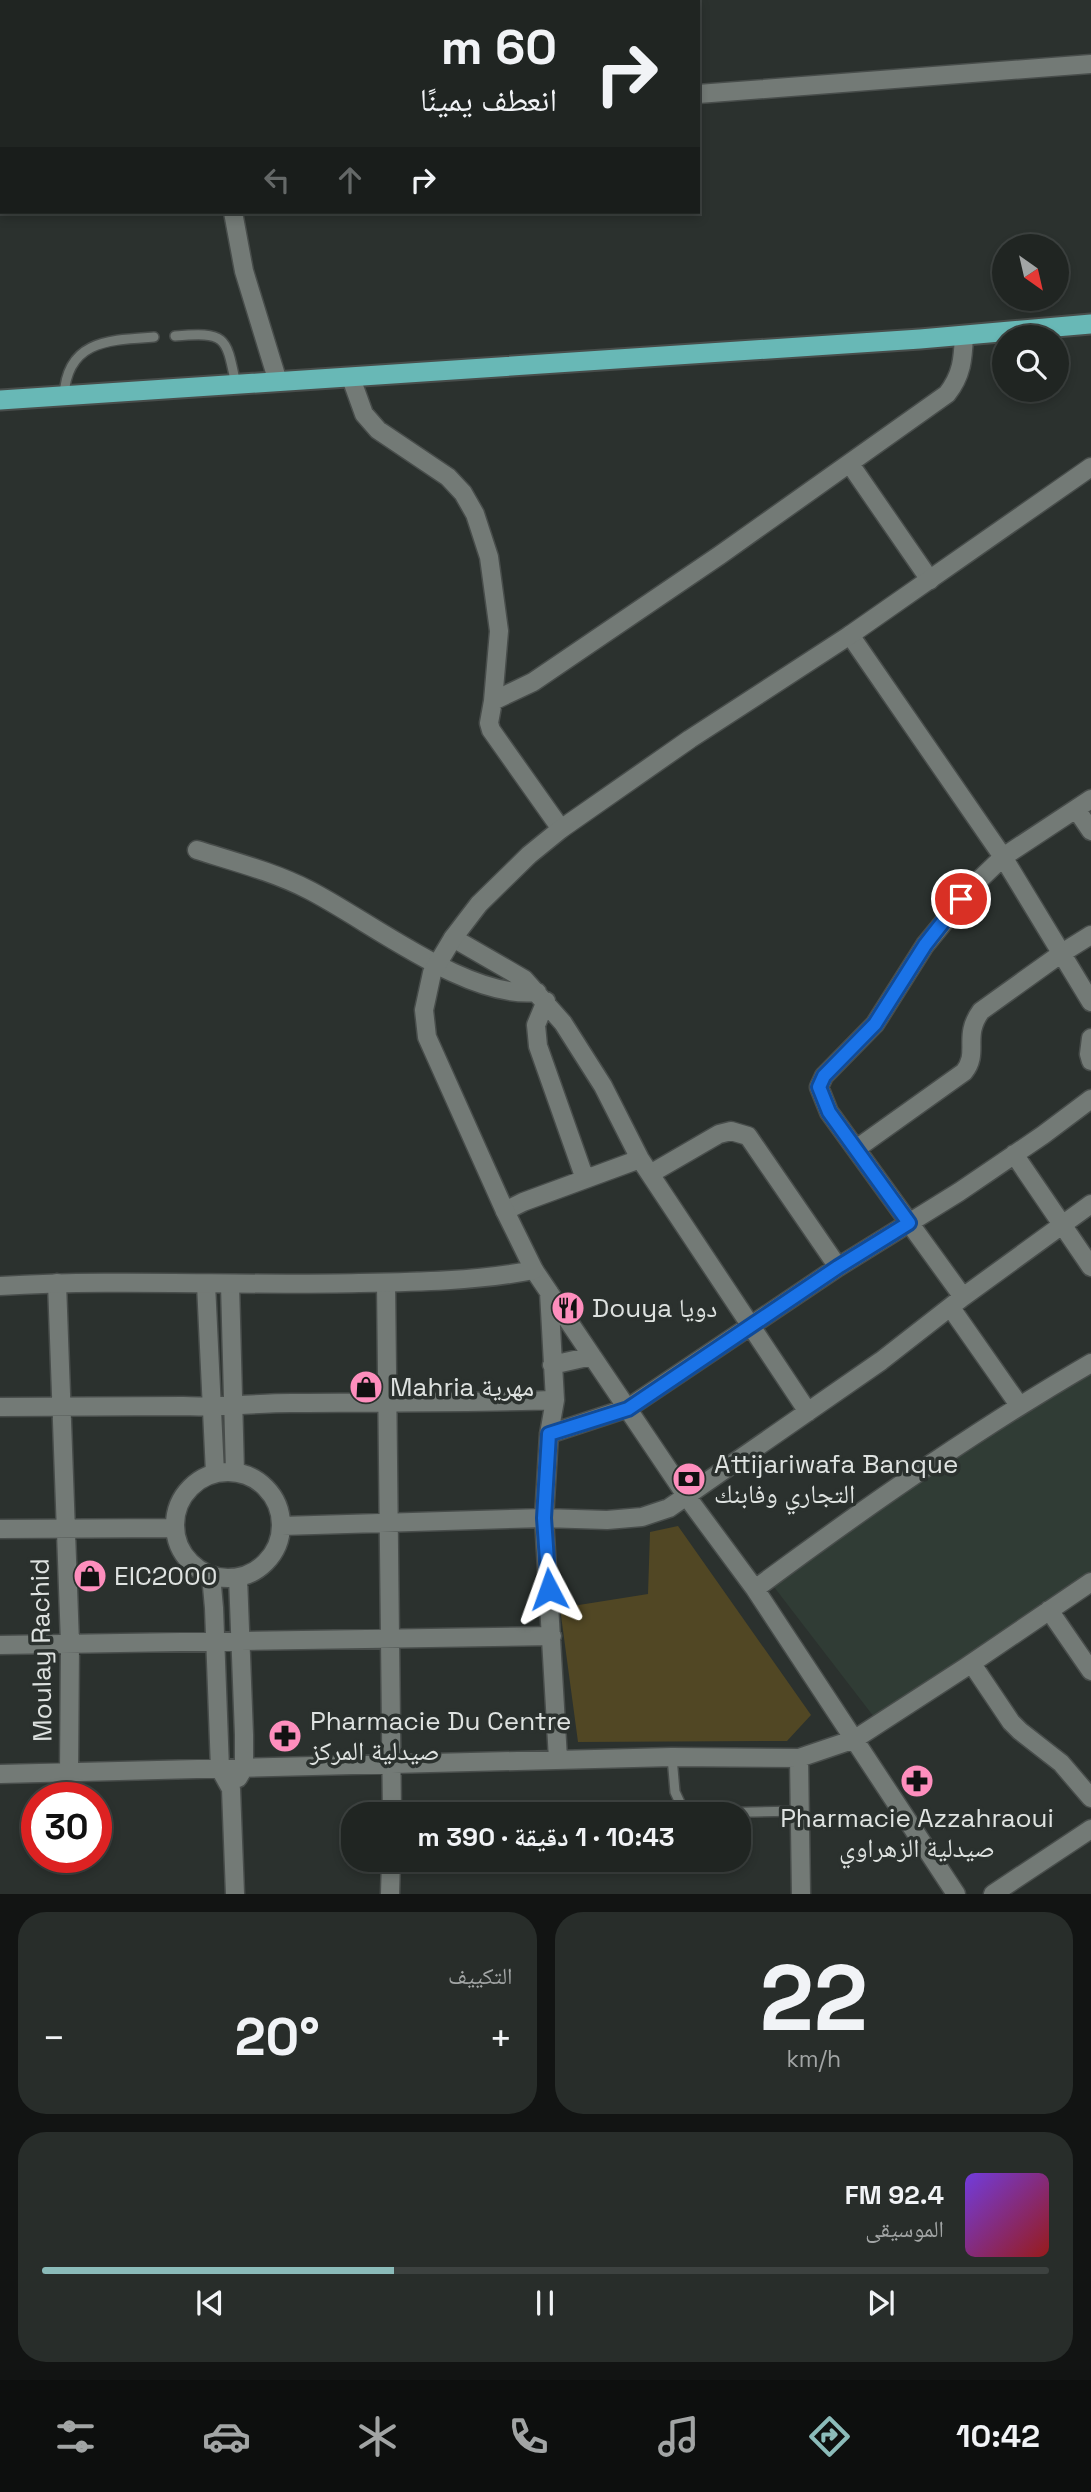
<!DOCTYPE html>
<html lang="ar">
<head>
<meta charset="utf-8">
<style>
	body { margin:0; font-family:"Space Grotesk","Noto Naskh Arabic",sans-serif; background:#282d2a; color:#f1f3f6; direction:rtl; height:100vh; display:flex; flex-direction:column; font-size:26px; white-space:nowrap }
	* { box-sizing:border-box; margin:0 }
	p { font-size:23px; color:#a2a5a5 }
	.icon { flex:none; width:38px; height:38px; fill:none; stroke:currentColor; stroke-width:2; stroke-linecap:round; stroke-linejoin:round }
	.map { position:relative; height:1894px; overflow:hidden; direction:ltr }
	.side { display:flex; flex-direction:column; gap:18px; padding:18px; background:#121413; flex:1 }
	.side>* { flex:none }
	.top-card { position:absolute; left:0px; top:0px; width:700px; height:214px; box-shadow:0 4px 10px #0003,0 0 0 2px #3d4240; direction:rtl; background:#202522; color:#f1f3f6; overflow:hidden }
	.needle { width:46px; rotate:146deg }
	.fabs { position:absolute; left:992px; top:234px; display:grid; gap:14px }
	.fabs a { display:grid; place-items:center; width:77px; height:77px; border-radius:50%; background:#202522; box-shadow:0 4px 10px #0003,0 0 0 2px #3d4240; font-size:35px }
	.speed { position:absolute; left:21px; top:1782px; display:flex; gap:14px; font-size:35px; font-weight:700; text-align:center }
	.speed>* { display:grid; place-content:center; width:91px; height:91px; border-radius:50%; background:#202522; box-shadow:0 4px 10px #0003,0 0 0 2px #3d4240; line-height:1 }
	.speed .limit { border:10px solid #d22; background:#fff; color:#111 }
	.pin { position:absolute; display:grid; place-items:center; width:60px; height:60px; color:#fff; margin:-30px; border:4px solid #fff; border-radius:50%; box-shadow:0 2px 7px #0007 }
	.me { position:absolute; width:77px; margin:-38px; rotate:356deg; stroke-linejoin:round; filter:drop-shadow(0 0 5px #0008) }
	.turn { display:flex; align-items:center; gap:24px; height:147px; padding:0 28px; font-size:32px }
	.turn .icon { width:91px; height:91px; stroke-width:2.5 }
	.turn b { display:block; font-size:49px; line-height:60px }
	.lanes { display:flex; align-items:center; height:66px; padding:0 28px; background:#0003; justify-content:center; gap:35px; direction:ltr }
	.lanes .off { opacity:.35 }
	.big { font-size:52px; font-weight:800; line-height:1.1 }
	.side .card { flex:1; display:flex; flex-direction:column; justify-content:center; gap:10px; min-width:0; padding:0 24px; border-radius:28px; background:#282d2a }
	.side .dial { align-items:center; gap:0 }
	.dial b { font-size:91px; line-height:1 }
	.song { display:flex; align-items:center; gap:21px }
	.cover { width:84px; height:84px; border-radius:10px; background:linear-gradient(135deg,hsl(260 70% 55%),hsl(0 70% 35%)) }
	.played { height:7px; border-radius:4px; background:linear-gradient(90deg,#8bbbb9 35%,#3d4240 35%) }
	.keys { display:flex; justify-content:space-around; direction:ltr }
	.heat { display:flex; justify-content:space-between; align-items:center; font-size:38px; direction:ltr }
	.side .tiles { flex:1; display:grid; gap:18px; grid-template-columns:1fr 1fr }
	.card:last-child { grid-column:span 2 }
	.trip { position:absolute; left:341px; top:1802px; width:410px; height:70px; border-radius:28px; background:#202522; box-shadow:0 4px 10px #0003,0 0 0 2px #3d4240; font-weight:800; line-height:70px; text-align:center; direction:rtl }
	.tabs { display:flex; height:112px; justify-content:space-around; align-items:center; background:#0d0f0e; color:#a2a5a5 }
	.tabs .icon { width:49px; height:49px }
	.tabs .selected { color:#8bbbb9 }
	.tabs b { font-size:32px; color:#f1f3f6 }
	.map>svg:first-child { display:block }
	.built { fill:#303c35 }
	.green { fill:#514724 }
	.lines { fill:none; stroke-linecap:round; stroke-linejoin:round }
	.service-casing { stroke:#484d4b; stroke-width:12 }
	.minor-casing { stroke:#484d4b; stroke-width:21 }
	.tertiary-casing { stroke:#484d4b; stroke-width:21 }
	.trunk-casing { stroke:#484d4b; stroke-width:23 }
	.service { stroke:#737a76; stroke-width:9 }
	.minor { stroke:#737a76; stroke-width:18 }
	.tertiary { stroke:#737a76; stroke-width:18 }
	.trunk { stroke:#68b8b6; stroke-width:19 }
	.route-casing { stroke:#114b97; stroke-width:18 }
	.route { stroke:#1a73e8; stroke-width:12 }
	.labels { text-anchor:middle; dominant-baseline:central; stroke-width:7; stroke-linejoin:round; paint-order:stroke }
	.poi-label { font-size:26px; fill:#dee2e0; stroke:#2b312e; text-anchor:start }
	.street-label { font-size:26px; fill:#dee2e0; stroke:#2b312e }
</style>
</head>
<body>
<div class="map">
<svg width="1091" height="1894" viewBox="0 0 1091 1894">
	<rect width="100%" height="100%" fill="#2b312e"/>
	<path class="built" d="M 1091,1364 L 1091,1574 L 874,1717 L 771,1583 Z"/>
	<path class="green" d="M 678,1526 L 811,1715 L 787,1741 L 578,1742 L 560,1608 L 648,1594 L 650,1532 Z"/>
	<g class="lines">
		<defs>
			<path id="service" d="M 175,336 C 227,332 226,336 236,385
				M 64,396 C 67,340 109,340 154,337
				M 672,1757 L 675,1792 L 683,1809 L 711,1813 L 799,1811"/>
			<path id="minor" d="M 197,0 L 197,2
				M 85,2 L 101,0
				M 0,7 L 2,7
				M 698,94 L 1091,64
				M 0,130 L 2,130
				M 233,212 L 244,271 L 278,382
				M 351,378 L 364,414 L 378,430 L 448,477 L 463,493 L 475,514 L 489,557 L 499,631 L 493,701
				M 850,464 L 930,580
				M 850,635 L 1003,857 L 1091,1002
				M 1076,809 L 1091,831
				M 561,829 L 491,730 L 489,723 L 493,701 L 533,682 L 720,555 L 947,394 C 962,375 963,359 964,335
				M 197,850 C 235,862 274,872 309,890 C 370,921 468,1000 537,992
				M 453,938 L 524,979 L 563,1023 L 603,1086 L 640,1159 L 808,1412
				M 546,1001 L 536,1025 L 538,1046 L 585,1179
				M 1091,1038 L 1089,1054 L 1091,1061
				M 856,1149 L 964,1072 C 980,1052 962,1037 981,1011 L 1062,953 L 1091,935
				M 1014,1154 L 1091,1267
				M 650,1174 L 719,1134 L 731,1131 L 748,1136 L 838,1267
				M 505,1211 L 523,1202 L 640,1159
				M 534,1270 L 687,1497 L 755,1589 L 956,1894
				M 57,1283 L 70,1643 L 69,1773
				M 386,1283 L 392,1815
				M 206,1284 L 215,1473
				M 230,1284 L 235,1472
				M 549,1292 L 555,1400 L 549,1434 L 544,1518 L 558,1759
				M 963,1297 L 829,1112 L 819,1087 L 824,1076 L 875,1024 L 925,945 L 976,883 L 1003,857 L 1091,799
				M 951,1308 L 1019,1405
				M 552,1365 L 592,1356
				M 0,1407 L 183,1406 C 219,1408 254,1403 291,1403 C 379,1402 467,1403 555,1400
				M 549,1434 L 628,1408 L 838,1267 L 959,1192 L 1043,1135 L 1091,1099
				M175 1525a53 53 0 1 1 106 0a53 53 0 1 1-106 0Z
				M 282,1526 L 544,1518 L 607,1520 L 642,1517 L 669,1508 L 881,1361 L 963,1297 L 1091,1204
				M 0,1529 L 175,1528
				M 211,1575 L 214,1608 L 220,1769 L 231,1789 L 235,1894
				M 755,1589 C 864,1508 974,1431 1091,1363
				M 1049,1610 L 1091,1671
				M 0,1645 L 552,1636
				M 972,1664 L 1011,1722 L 1020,1731 L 1061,1763 L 1091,1798
				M 799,1758 L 801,1894
				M 0,1774 L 672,1757 L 799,1758 L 855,1739 L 966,1667 L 1091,1582
				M 238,1778 L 244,1768 L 244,1735 L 238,1577
				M 390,1894 L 391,1860
				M 993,1894 L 1091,1829"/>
			<path id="tertiary" d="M 0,1286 C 119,1279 239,1286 359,1283 C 417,1282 477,1281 534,1270 L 505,1211 L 427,1037 L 424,1010 L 432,973 L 453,938 L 479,904 L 529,855 L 561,829 L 690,739 L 850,635 L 1091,467"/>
			<path id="trunk" d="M 0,400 L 920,339 L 1091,324"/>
		</defs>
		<use href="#service" class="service-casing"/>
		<use href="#minor" class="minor-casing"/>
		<use href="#tertiary" class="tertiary-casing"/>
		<use href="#trunk" class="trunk-casing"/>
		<use href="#service" class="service"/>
		<use href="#minor" class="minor"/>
		<use href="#tertiary" class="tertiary"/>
		<use href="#trunk" class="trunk"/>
	</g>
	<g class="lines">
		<defs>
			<path id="route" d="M 549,1589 L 544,1518 L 549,1434 L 628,1409 L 838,1267 L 909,1223 L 829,1112 L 819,1087 L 824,1076 L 875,1024 L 925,945 L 961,899"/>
		</defs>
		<use href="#route" class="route-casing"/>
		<use href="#route" class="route"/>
	</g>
	<defs>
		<symbol id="restaurant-disc" viewBox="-11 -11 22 22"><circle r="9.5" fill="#fe8ebd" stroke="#2b312e"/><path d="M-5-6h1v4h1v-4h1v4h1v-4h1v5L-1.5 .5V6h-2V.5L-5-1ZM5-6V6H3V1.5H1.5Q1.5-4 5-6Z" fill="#111"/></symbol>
		<symbol id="shop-disc" viewBox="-11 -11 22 22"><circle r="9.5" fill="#fe8ebd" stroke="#2b312e"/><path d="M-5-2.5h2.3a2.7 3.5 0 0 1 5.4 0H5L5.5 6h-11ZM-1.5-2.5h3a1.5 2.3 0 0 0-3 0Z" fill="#111"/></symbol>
		<symbol id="bank-disc" viewBox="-11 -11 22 22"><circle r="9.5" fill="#fe8ebd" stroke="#2b312e"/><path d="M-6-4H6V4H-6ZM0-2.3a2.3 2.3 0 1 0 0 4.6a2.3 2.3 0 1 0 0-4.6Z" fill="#111"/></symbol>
		<symbol id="pharmacy-disc" viewBox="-11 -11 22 22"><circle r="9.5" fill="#fe8ebd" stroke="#2b312e"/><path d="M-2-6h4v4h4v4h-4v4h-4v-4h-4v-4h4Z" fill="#111"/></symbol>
	</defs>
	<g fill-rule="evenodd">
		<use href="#restaurant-disc" x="549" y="1289" width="38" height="38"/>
		<use href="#shop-disc" x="347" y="1368" width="38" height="38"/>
		<use href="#bank-disc" x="670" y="1460" width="38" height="38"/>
		<use href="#shop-disc" x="71" y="1557" width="38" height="38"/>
		<use href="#pharmacy-disc" x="266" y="1717" width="38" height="38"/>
		<use href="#pharmacy-disc" x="898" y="1762" width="38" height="38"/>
	</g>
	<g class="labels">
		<g class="poi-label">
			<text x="592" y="1308">Douya دويا</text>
			<text x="390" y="1387">Mahria مهرية</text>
			<text x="714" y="1464">Attijariwafa Banque<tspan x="714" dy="30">التجاري وفابنك</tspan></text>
			<text x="114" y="1576">EIC2000</text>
			<text x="310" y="1721">Pharmacie Du Centre<tspan x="310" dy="30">صيدلية المركز</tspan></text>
			<text x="917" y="1818" text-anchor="middle">Pharmacie Azzahraoui<tspan x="917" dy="30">صيدلية الزهراوي</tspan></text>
		</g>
		<g class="street-label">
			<text transform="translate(41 1650) rotate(-91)">Moulay Rachid</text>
		</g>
	</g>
</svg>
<div class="fabs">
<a><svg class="needle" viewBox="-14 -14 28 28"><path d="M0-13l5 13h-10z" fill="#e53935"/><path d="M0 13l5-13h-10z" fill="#a2a5a5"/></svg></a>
<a><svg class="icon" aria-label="search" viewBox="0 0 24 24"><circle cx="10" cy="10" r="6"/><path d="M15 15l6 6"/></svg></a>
</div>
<div class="speed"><div class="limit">30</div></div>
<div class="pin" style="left:961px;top:899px;background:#d93025"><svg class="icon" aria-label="arrive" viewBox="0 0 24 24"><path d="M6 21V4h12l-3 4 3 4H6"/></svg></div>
<svg class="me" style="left:549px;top:1589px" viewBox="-20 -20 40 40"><path d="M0-17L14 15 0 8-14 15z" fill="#1a73e8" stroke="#fff" stroke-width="4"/></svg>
<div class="trip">10:43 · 1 دقيقة · 390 m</div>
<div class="top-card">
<div class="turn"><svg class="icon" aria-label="right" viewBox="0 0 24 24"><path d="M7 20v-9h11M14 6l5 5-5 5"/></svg><div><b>60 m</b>انعطف يمينًا</div></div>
<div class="lanes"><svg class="icon off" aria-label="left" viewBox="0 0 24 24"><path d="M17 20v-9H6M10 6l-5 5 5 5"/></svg><svg class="icon off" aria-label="ahead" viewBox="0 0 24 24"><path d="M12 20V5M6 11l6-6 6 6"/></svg><svg class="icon" aria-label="right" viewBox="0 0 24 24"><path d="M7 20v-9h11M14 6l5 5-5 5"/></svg></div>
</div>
</div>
<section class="side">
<div class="tiles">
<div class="card dial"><b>22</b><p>km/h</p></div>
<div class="card"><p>التكييف</p>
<div class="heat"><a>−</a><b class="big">20°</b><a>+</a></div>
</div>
<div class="card">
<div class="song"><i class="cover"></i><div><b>92.4 FM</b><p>الموسيقى</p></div></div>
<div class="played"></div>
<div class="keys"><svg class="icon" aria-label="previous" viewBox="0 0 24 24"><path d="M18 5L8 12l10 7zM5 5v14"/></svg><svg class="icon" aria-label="pause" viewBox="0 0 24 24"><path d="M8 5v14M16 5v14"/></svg><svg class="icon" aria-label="next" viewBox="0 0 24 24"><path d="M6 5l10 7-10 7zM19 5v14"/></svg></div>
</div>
</div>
</section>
<nav class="tabs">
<b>10:42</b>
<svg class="icon selected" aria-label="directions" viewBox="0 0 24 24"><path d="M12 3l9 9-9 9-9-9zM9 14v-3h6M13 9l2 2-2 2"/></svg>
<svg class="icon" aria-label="music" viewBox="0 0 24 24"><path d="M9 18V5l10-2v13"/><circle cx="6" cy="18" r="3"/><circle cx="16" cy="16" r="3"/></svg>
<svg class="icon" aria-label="phone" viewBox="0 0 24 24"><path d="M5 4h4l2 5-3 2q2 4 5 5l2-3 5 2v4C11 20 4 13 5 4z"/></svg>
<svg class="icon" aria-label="climate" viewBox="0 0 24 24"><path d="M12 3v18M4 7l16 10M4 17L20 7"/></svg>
<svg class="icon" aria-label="car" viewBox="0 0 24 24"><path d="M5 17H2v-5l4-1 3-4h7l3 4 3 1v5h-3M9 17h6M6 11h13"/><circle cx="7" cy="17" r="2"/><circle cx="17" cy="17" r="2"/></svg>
<svg class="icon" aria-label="filters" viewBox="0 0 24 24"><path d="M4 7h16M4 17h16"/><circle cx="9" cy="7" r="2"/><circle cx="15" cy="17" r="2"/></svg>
</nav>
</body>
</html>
